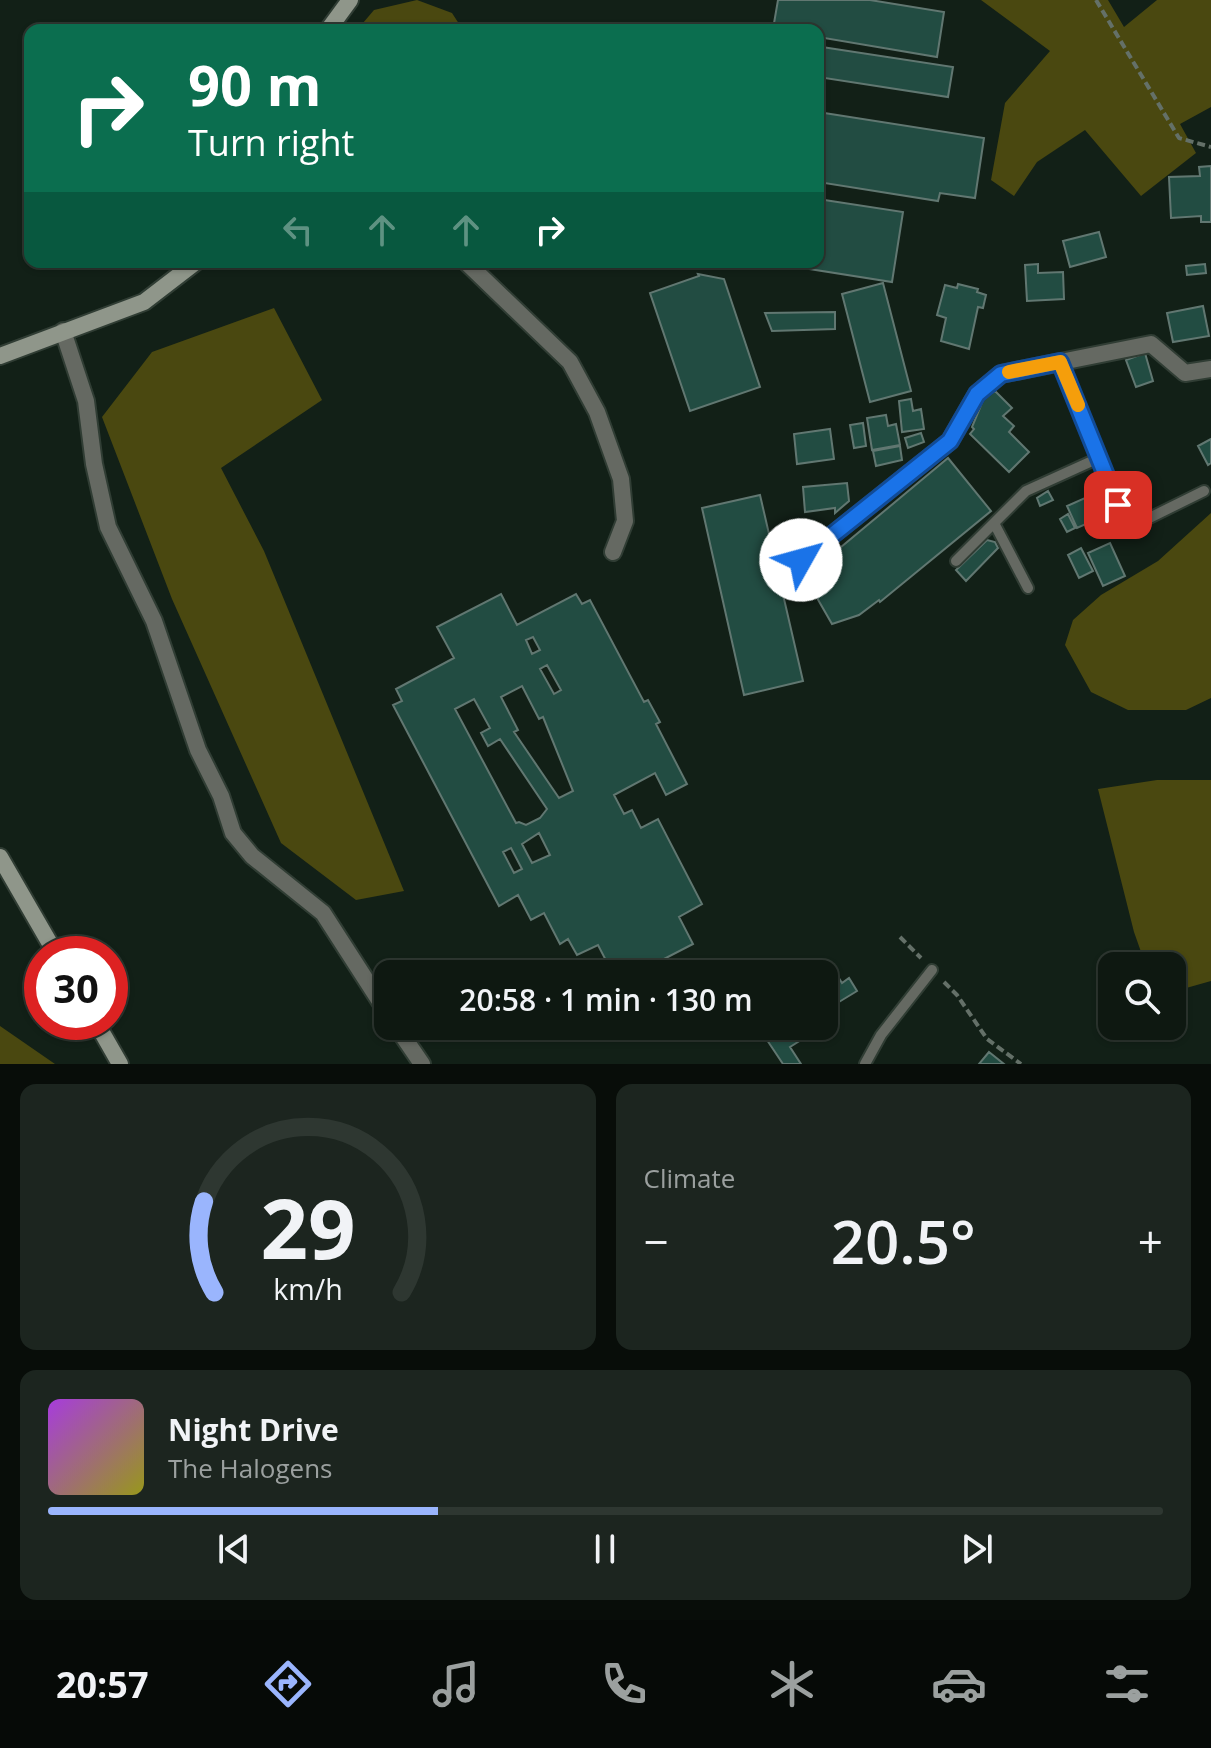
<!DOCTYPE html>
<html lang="en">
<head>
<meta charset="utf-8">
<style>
	body { margin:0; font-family:"Open Sans",sans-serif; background:#1c251f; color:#f1f3f6; height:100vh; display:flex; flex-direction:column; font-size:30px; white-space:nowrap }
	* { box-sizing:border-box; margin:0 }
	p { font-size:26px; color:#9ba09f }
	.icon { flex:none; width:44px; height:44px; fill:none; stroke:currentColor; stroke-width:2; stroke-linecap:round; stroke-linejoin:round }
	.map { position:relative; height:1064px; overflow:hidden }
	.side { display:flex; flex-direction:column; gap:20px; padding:20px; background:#080d09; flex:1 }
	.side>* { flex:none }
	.hud { position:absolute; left:24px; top:24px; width:800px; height:244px; border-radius:16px; box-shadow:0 2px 6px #0004,0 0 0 2px #2e3731; background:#0b6e4f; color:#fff; overflow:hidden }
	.controls { position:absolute; left:1098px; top:952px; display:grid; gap:16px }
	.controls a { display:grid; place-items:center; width:88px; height:88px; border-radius:16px; background:#0e1811; box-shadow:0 2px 6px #0004,0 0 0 2px #2e3731; font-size:40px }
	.speed { position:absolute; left:24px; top:936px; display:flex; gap:16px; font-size:40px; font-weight:700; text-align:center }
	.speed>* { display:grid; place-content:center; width:104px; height:104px; border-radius:50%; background:#0e1811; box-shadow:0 2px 6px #0004,0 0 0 2px #2e3731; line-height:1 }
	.speed .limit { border:12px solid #d22; background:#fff; color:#111 }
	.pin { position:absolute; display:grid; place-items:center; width:68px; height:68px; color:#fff; margin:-34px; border-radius:16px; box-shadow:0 4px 12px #0006 }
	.me { position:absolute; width:88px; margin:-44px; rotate:52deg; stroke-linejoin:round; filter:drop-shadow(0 0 6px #0008) }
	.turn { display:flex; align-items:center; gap:28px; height:168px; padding:0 32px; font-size:36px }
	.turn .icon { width:104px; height:104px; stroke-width:2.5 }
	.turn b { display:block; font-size:56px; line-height:68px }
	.lanes { display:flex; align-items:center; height:76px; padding:0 32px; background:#0003; justify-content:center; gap:40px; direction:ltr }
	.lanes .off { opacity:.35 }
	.big { font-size:60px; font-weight:600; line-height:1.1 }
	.side .card { flex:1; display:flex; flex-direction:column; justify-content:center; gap:12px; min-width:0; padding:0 28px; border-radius:16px; background:#1c251f }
	.side .dial { align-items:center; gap:0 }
	.dial svg { height:208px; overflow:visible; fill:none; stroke:#2e3731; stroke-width:7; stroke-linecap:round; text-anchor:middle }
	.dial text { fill:#f1f3f6; stroke:none }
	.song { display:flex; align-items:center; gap:24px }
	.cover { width:96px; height:96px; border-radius:12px; background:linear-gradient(135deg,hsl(280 70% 55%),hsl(60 70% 35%)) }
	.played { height:8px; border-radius:4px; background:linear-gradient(90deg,#9ab5fd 35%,#2e3731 35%) }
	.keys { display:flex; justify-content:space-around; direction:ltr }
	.heat { display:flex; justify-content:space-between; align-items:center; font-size:44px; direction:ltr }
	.side .tiles { flex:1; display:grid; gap:20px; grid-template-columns:1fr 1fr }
	.card:last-child { grid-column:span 2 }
	.trip { position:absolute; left:374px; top:960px; width:464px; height:80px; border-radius:16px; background:#0e1811; box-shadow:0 2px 6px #0004,0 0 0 2px #2e3731; font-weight:600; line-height:80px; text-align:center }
	.tab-bar { display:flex; height:128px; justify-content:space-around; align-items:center; background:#060a07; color:#9ba09f }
	.tab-bar .icon { width:56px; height:56px }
	.tab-bar .selected { color:#9ab5fd }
	.tab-bar b { font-size:36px; color:#f1f3f6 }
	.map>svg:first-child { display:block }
	.forest { fill:#4a4810 }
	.building { fill:#224c42; stroke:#617771; stroke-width:2; fill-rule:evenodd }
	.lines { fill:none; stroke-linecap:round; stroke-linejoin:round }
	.lane-casing { stroke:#303d34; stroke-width:14 }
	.street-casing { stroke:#303d34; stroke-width:20 }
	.secondary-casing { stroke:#303d34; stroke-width:20 }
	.path { stroke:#647068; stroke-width:4; stroke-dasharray:8 4; stroke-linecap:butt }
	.lane { stroke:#656962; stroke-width:10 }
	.street { stroke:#656962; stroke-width:16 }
	.secondary { stroke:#8f968a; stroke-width:16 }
	.route-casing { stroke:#114b97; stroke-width:20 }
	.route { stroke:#1a73e8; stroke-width:14 }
	.slow { stroke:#f59e0b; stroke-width:14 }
</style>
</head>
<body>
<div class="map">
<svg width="1211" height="1064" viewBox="0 0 1211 1064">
	<rect width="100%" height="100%" fill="#122017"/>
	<path class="forest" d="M 417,0 L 452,13 L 463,30 L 357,30 L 374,10 Z
		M 981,0 L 1108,0 L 1124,27 L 1157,0 L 1211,0 L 1211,107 L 1180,124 L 1196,153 L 1141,196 L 1085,130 L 1037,162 L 1014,196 L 991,180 L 1005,103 L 1050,51 Z
		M 274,308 L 322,400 L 221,468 L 264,551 L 404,891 L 356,900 L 281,843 L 172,599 L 102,417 L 152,352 Z
		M 1211,513 L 1211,698 L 1186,710 L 1128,710 L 1091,692 L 1065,645 L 1073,620 L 1101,595 L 1158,561 Z
		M 1157,780 L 1211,780 L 1211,981 L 1172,992 L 1172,966 L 1146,966 L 1134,932 L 1098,789 Z
		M 0,1026 L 55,1064 L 0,1064 Z"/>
	<path class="building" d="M 778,0 L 870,0 L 944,12 L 937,57 L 818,37 L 818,30 L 773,29 Z
		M 822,47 L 953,67 L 948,97 L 818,77 Z
		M 818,112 L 984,138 L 975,198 L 940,193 L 938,201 L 818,182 Z
		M 1211,166 L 1211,222 L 1201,222 L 1201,216 L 1171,218 L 1169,177 L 1200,176 L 1199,167 Z
		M 818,199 L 903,212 L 892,282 L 765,262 L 818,262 Z
		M 1099,232 L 1106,257 L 1070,267 L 1063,241 Z
		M 1038,264 L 1038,273 L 1063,272 L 1064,299 L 1027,301 L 1025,265 Z
		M 1205,264 L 1206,273 L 1187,275 L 1186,266 Z
		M 698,274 L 724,279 L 760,387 L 690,411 L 650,293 L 699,276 Z
		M 883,283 L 911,391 L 870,402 L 842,294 Z
		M 958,284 L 978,289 L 977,292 L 986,295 L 983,308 L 978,307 L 969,349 L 941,341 L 946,318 L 937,315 L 945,285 L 957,288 Z
		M 1203,306 L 1209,336 L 1173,342 L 1167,313 Z
		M 835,312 L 835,329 L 772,331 L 765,313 Z
		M 1145,353 L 1153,381 L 1136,387 L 1126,360 Z
		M 995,391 L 1012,408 L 1003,416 L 1014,426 L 1009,432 L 1029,452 L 1009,472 L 970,434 L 974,429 L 972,427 L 984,398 Z
		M 911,399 L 913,411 L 921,409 L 924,429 L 902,432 L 899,401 Z
		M 886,415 L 888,426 L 896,424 L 900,445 L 872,450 L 867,418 Z
		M 863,423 L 866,446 L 854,448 L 850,425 Z
		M 830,429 L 834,459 L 797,464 L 794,434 Z
		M 921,433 L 924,442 L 908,448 L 905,438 Z
		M 1211,439 L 1211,463 L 1208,465 L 1198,446 Z
		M 900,446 L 902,460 L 876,466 L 873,451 Z
		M 948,458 L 991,511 L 880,602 L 879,600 L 859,615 L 832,624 L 805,577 Z
		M 847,483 L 849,501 L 835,513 L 835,508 L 805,512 L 803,487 Z
		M 1048,491 L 1053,500 L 1040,506 L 1037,498 Z
		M 760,495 L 803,681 L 744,695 L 702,508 Z
		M 1085,498 L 1095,520 L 1077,528 L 1067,506 Z
		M 1068,514 L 1075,528 L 1067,532 L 1060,519 Z
		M 987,540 L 995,542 L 998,548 L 966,581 L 956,570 Z
		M 1110,543 L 1125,576 L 1103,586 L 1088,553 Z
		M 1081,548 L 1093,571 L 1079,578 L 1068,555 Z
		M 501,594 L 517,625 L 576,594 L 582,604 L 590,600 L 644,702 L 648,700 L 660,722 L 656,724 L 687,784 L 666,795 L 655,773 L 614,795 L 624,814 L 632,810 L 641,828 L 658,819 L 702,904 L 679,917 L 693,944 L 635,974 L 613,974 L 598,945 L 577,955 L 568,939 L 560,944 L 544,913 L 531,920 L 518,895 L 499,906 L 393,705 L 402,701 L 396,689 L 454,658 L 437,627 ZM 533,637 L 540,650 L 532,654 L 526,640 ZM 547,665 L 561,690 L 554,694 L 540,669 ZM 522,686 L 539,719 L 543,717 L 573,791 L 559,798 L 514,732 L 518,730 L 501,697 ZM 474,699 L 490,728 L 481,733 L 488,746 L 500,739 L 547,809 L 540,818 L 526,825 L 519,822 L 516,823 L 455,709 ZM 539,833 L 550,855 L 532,863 L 522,844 ZM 511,848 L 522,869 L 514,873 L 503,852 Z
		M 832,967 L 842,983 L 849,978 L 857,991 L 834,1005 L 824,989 L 824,974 L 821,974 Z
		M 768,1026 L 814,1026 L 817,1030 L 790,1047 L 801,1064 L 783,1064 L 763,1034 L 770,1030 Z
		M 989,1052 L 1004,1064 L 979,1064 Z"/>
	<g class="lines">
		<defs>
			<path id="lane" d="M 1060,362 L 1101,457 L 1127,529 L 1204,491
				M 994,523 L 1028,588
				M 956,561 L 1026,491 L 1101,457
				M 865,1064 L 881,1035 L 932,970"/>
			<path id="street" d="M 466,262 L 570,362 L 597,412 L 621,479 L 625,521 L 613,552
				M 63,331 L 86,401 L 94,464 L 108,527 L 154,621 L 198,750 L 221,796 L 233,833 L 252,856 L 323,913 L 388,1014
				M 801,560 L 950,441 L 977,394 L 1001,374 L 1151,344 L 1185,373 L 1211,369
				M 396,1026 L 422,1064"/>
			<path id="secondary" d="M 328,30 L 350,0
				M 0,356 L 144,302 L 196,262
				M 0,857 L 56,954
				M 96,1022 L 120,1064"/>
		</defs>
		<use href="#lane" class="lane-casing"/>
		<use href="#street" class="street-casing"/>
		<use href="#secondary" class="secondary-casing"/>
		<path class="path" d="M 1096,0 L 1179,138 L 1211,147
			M 900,937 L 921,958
			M 944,982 L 957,995 L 987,1039 L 1021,1064"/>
		<use href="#lane" class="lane"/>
		<use href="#street" class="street"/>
		<use href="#secondary" class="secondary"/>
	</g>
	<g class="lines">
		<defs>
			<path id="route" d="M 801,560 L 950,441 L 977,394 L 1001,374 L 1060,362 L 1118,505"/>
		</defs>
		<use href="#route" class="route-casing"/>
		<use href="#route" class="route"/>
		<path class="slow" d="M 1009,372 L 1060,362 L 1078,405"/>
	</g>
</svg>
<div class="controls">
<a><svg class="icon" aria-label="search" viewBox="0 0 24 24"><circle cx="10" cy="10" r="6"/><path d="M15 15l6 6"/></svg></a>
</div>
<div class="speed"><div class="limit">30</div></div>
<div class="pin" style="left:1118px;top:505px;background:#d93025"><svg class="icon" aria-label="arrive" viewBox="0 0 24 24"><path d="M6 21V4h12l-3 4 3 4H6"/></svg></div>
<svg class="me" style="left:801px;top:560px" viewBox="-20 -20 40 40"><circle r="19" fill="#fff"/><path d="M0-13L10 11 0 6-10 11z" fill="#1a73e8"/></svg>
<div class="trip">20:58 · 1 min · 130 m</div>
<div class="hud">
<div class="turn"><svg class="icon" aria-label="right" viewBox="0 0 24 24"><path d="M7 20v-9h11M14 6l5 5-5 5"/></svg><div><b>90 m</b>Turn right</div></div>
<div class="lanes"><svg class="icon off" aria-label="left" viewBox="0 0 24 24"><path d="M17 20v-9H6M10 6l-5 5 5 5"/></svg><svg class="icon off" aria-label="ahead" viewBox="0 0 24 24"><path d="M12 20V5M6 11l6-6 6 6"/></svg><svg class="icon off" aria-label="ahead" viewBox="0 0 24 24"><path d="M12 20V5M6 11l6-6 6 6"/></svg><svg class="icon" aria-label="right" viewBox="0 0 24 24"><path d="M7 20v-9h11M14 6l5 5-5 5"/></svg></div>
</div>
</div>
<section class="side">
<div class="tiles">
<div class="card dial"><svg viewBox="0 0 100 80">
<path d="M14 69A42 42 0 1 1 86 69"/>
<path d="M14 69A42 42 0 0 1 10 34" stroke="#9ab5fd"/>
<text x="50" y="56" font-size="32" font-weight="700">29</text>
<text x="50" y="72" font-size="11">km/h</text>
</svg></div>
<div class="card"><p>Climate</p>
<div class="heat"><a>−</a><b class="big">20.5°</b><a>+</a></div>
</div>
<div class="card">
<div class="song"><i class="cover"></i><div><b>Night Drive</b><p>The Halogens</p></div></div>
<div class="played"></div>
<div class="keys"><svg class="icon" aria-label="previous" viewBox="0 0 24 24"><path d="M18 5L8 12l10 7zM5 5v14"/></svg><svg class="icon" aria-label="pause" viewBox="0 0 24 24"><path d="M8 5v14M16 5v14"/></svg><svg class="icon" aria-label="next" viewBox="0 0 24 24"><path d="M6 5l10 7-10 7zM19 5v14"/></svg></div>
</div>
</div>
</section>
<nav class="tab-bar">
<b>20:57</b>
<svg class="icon selected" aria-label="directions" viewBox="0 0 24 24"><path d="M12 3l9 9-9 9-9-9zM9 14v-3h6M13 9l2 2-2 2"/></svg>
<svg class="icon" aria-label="music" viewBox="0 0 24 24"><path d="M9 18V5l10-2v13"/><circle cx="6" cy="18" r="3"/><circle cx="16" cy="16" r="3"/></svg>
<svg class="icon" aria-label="phone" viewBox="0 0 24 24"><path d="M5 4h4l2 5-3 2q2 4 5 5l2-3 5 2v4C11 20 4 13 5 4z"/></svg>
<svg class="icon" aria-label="climate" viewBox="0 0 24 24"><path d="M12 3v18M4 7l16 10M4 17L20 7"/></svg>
<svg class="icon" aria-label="car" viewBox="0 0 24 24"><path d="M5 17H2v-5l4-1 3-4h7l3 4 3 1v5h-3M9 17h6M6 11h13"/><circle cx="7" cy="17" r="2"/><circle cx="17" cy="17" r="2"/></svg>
<svg class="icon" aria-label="filters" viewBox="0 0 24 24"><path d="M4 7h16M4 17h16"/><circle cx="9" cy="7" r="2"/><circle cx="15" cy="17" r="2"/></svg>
</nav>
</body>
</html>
